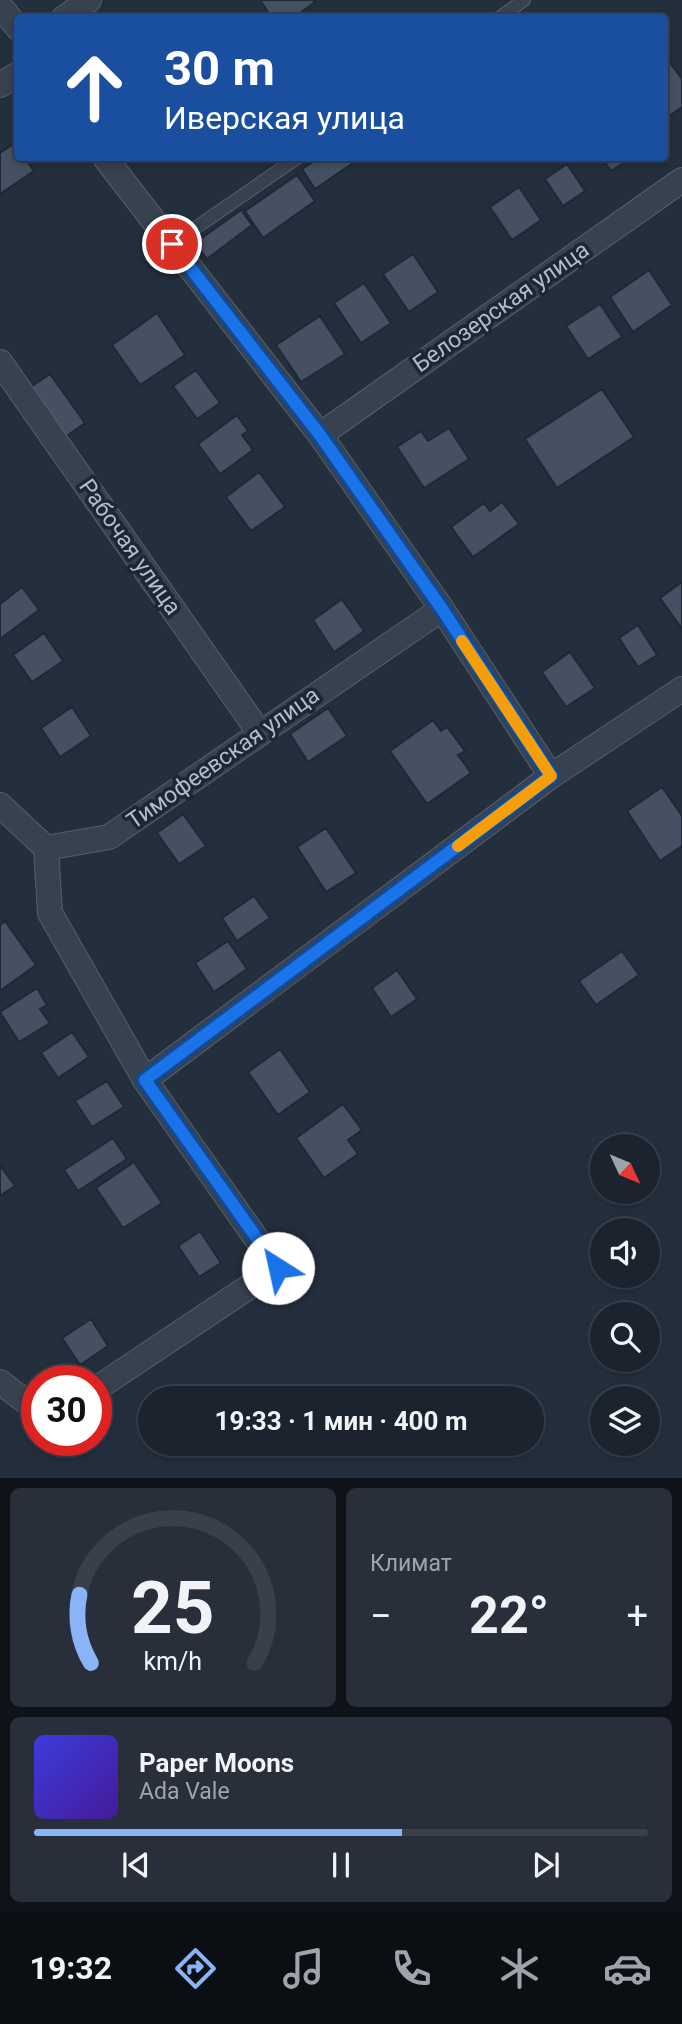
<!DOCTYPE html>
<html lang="ru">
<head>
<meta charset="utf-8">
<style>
	body { margin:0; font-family:Roboto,sans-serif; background:#282f3a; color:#f1f3f6; height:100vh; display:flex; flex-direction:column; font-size:26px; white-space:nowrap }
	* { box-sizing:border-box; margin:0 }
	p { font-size:23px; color:#a0a4aa }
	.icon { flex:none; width:38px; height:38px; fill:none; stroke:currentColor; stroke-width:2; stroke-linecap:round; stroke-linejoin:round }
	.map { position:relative; height:1478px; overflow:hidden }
	.sheet { display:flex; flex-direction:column; gap:10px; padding:10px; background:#0f1319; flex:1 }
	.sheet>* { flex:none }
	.banner { position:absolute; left:14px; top:14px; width:654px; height:147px; border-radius:7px; box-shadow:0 4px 10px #0003,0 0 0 2px #39404a; background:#1a4fa0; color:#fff; overflow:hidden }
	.needle { width:46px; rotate:134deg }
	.buttons { position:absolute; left:590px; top:1134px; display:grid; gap:14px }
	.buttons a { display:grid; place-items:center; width:70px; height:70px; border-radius:50%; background:#1b232e; box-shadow:0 4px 10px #0003,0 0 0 2px #39404a; font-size:35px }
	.speed { position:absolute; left:21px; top:1365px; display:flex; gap:14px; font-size:35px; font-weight:700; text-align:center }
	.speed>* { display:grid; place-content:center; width:91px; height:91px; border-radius:50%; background:#1b232e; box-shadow:0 4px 10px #0003,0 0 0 2px #39404a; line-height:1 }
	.speed .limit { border:10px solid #d22; background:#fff; color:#111 }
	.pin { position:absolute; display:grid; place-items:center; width:60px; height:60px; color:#fff; margin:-30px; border:4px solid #fff; border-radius:50%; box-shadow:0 2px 7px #0007 }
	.me { position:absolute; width:77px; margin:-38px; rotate:325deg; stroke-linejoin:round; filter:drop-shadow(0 0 5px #0008) }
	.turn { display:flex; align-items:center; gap:24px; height:147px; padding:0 35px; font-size:32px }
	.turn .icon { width:91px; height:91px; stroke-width:2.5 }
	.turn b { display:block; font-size:49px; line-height:60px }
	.big { font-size:52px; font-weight:700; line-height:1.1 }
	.sheet .widget { flex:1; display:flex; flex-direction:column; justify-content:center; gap:10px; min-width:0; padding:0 24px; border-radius:10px; background:#282f3a }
	.sheet .dial { align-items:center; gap:0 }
	.dial svg { height:182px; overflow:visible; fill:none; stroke:#39404a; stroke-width:7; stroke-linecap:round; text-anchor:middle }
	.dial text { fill:#f1f3f6; stroke:none }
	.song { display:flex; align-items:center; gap:21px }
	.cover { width:84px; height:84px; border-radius:10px; background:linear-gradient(135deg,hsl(240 70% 55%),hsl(260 70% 35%)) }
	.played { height:7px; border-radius:4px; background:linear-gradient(90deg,#8ab4f8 60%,#39404a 60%) }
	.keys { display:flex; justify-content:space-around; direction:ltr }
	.heat { display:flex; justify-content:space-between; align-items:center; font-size:38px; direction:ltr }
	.sheet .tiles { flex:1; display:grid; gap:10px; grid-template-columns:1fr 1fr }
	.widget:last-child { grid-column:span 2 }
	.trip { position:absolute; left:138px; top:1386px; width:406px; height:70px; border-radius:35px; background:#1b232e; box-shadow:0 4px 10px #0003,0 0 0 2px #39404a; font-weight:700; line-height:70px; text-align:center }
	.tab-bar { display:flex; height:112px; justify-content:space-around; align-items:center; background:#0b0e12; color:#a0a4aa }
	.tab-bar .icon { width:49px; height:49px }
	.tab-bar .on { color:#8ab4f8 }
	.tab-bar b { font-size:32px; color:#f1f3f6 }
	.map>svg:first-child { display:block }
	.building { fill:#455162; stroke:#1f2835; stroke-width:2 }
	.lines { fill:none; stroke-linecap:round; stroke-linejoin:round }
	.lane-casing { stroke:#565f6c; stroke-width:14 }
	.street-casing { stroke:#565f6c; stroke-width:26 }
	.lane { stroke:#38414e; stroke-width:12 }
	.street { stroke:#38414e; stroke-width:24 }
	.route-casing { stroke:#114b97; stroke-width:18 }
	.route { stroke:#1a73e8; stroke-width:12 }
	.slow { stroke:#f59e0b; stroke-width:12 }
	.labels { text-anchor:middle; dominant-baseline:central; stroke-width:7; stroke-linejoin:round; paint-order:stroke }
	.street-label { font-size:23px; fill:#b4bcc9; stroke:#1d2633 }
</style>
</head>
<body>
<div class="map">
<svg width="682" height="1478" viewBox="0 0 682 1478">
	<rect width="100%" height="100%" fill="#242f3e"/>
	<path class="building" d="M 260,0 L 313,0 L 315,2 L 293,18 L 272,18 Z
		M 668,60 L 682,79 L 682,107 L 665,119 L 665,63 Z
		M 15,143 L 18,147 L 18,158 L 25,158 L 34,171 L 0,194 L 0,153 Z
		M 319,158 L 350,158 L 353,163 L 315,189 L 302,169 Z
		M 602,158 L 631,158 L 611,171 Z
		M 567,164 L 585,191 L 563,206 L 545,179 Z
		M 297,175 L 315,201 L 263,238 L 245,211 Z
		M 519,187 L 541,220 L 512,240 L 490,207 Z
		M 241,210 L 252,225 L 207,259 L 195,243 Z
		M 413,254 L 438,292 L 409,312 L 383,274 Z
		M 649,270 L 672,305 L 633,332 L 610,297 Z
		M 364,283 L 391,323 L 361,343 L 334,303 Z
		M 600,304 L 622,337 L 588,359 L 566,326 Z
		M 157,313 L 185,355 L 140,385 L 112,345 Z
		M 320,316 L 345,354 L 301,382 L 276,345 Z
		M 196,370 L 220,403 L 197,419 L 173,386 Z
		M 50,374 L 85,423 L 64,438 L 29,388 Z
		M 602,389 L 634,437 L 557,488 L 525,439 Z
		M 237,415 L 248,431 L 242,435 L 253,450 L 220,474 L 198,444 Z
		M 449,428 L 469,459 L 424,488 L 397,447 L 421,431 L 428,441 Z
		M 259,472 L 285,507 L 251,531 L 226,497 Z
		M 502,502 L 519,524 L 473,557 L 451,527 L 484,503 L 490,511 Z
		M 682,582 L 682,629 L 660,598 Z
		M 22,587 L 39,610 L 0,639 L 0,604 Z
		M 342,599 L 364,631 L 334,652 L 313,620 Z
		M 638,625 L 657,655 L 638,667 L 619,638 Z
		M 44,633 L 63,661 L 32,682 L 13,655 Z
		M 570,652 L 595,688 L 566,707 L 542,672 Z
		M 72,707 L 91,736 L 60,757 L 41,728 Z
		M 328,708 L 347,736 L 308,762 L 290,734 Z
		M 433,720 L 441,731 L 447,727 L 465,751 L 458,755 L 471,773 L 427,804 L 390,751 Z
		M 662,787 L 682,816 L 682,846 L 660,861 L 627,811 Z
		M 183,814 L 206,846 L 179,864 L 157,833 Z
		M 326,828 L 356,873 L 326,892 L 297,847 Z
		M 254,896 L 270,918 L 237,941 L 222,918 Z
		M 5,921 L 36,965 L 0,991 L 0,925 Z
		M 228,941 L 247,969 L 214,992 L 195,963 Z
		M 622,951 L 639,975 L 596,1005 L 579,981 Z
		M 397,970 L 417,999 L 391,1017 L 372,988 Z
		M 37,988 L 47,1005 L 40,1009 L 50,1023 L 19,1042 L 0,1012 Z
		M 72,1032 L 89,1057 L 58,1078 L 41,1053 Z
		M 280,1049 L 310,1092 L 278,1115 L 248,1072 Z
		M 107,1081 L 124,1107 L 92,1127 L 75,1101 Z
		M 343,1104 L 362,1130 L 348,1140 L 358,1154 L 324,1178 L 296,1138 Z
		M 113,1138 L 127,1159 L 78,1191 L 64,1170 Z
		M 134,1162 L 162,1203 L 123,1228 L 96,1188 Z
		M 0,1165 L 15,1186 L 0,1196 Z
		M 200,1231 L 221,1263 L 199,1277 L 178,1246 Z
		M 91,1319 L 108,1346 L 80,1365 L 62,1338 Z"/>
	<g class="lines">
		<defs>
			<path id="lane" d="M 499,18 L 524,0
				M 172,244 L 297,158"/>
			<path id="street" d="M 0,6 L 18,28
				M 64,18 L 89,0
				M 0,85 L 18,74
				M 105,158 L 320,435 L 442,609 L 551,776
				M 0,362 L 259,732
				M 320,435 L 682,180
				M 0,805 L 46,848 L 109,837 L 442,609
				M 46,848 L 50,913 L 145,1080
				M 0,1382 L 37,1410
				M 96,1389 L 277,1268 L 145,1080 L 551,776 L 682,689"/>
		</defs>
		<use href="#lane" class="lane-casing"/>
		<use href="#street" class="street-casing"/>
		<use href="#lane" class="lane"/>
		<use href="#street" class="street"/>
	</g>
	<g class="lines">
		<defs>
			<path id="route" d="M 172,244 L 320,435 L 442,609 L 551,776 L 145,1080 L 278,1268"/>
		</defs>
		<use href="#route" class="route-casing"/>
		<use href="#route" class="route"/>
		<path class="slow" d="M 458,846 L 551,776 L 462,641"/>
	</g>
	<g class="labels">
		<g class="street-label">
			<text transform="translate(501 307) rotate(-35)">Белозерская улица</text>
			<text transform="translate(130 547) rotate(55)">Рабочая улица</text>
			<text transform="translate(223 758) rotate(-35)">Тимофеевская улица</text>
		</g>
	</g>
</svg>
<div class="buttons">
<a><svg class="needle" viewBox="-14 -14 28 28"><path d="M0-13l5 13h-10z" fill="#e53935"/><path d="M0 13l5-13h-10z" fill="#a0a4aa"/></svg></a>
<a><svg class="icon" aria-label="sound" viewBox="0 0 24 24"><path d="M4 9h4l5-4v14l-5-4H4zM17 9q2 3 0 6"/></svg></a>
<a><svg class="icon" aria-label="search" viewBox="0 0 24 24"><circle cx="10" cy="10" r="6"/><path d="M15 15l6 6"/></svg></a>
<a><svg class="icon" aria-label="layers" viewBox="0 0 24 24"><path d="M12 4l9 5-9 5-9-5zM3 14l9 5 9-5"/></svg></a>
</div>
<div class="speed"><div class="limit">30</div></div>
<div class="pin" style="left:172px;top:244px;background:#d93025"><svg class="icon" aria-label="arrive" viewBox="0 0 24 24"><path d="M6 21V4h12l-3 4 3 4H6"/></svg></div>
<svg class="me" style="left:278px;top:1268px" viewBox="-20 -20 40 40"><circle r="19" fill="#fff"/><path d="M0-13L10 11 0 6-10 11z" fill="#1a73e8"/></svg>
<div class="trip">19:33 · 1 мин · 400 m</div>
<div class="banner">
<div class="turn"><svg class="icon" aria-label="ahead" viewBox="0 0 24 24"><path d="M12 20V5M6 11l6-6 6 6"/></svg><div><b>30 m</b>Иверская улица</div></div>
</div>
</div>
<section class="sheet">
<div class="tiles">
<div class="widget dial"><svg viewBox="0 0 100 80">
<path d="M14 69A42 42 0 1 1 86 69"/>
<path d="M14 69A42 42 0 0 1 9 39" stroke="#8ab4f8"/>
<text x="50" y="56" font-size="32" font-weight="700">25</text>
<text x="50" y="72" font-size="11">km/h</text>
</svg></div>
<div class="widget"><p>Климат</p>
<div class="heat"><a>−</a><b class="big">22°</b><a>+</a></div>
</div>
<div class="widget">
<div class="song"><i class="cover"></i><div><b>Paper Moons</b><p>Ada Vale</p></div></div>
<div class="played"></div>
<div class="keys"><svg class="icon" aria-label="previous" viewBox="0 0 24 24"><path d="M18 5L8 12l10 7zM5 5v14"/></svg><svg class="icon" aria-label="pause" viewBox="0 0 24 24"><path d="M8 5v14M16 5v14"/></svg><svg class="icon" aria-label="next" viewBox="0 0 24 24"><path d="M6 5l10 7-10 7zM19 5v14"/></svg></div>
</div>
</div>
</section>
<nav class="tab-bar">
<b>19:32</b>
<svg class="icon on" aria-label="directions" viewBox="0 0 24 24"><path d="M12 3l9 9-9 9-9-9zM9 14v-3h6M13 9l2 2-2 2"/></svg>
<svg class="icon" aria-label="music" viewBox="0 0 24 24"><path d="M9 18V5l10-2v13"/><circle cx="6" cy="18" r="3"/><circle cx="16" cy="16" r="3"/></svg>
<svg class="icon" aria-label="phone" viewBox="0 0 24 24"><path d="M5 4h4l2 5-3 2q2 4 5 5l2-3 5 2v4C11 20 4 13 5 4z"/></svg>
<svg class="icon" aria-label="climate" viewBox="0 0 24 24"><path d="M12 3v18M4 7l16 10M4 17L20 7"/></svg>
<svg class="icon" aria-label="car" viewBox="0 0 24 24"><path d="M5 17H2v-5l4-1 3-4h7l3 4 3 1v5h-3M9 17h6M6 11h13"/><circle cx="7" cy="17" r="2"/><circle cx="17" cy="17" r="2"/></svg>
</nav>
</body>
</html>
